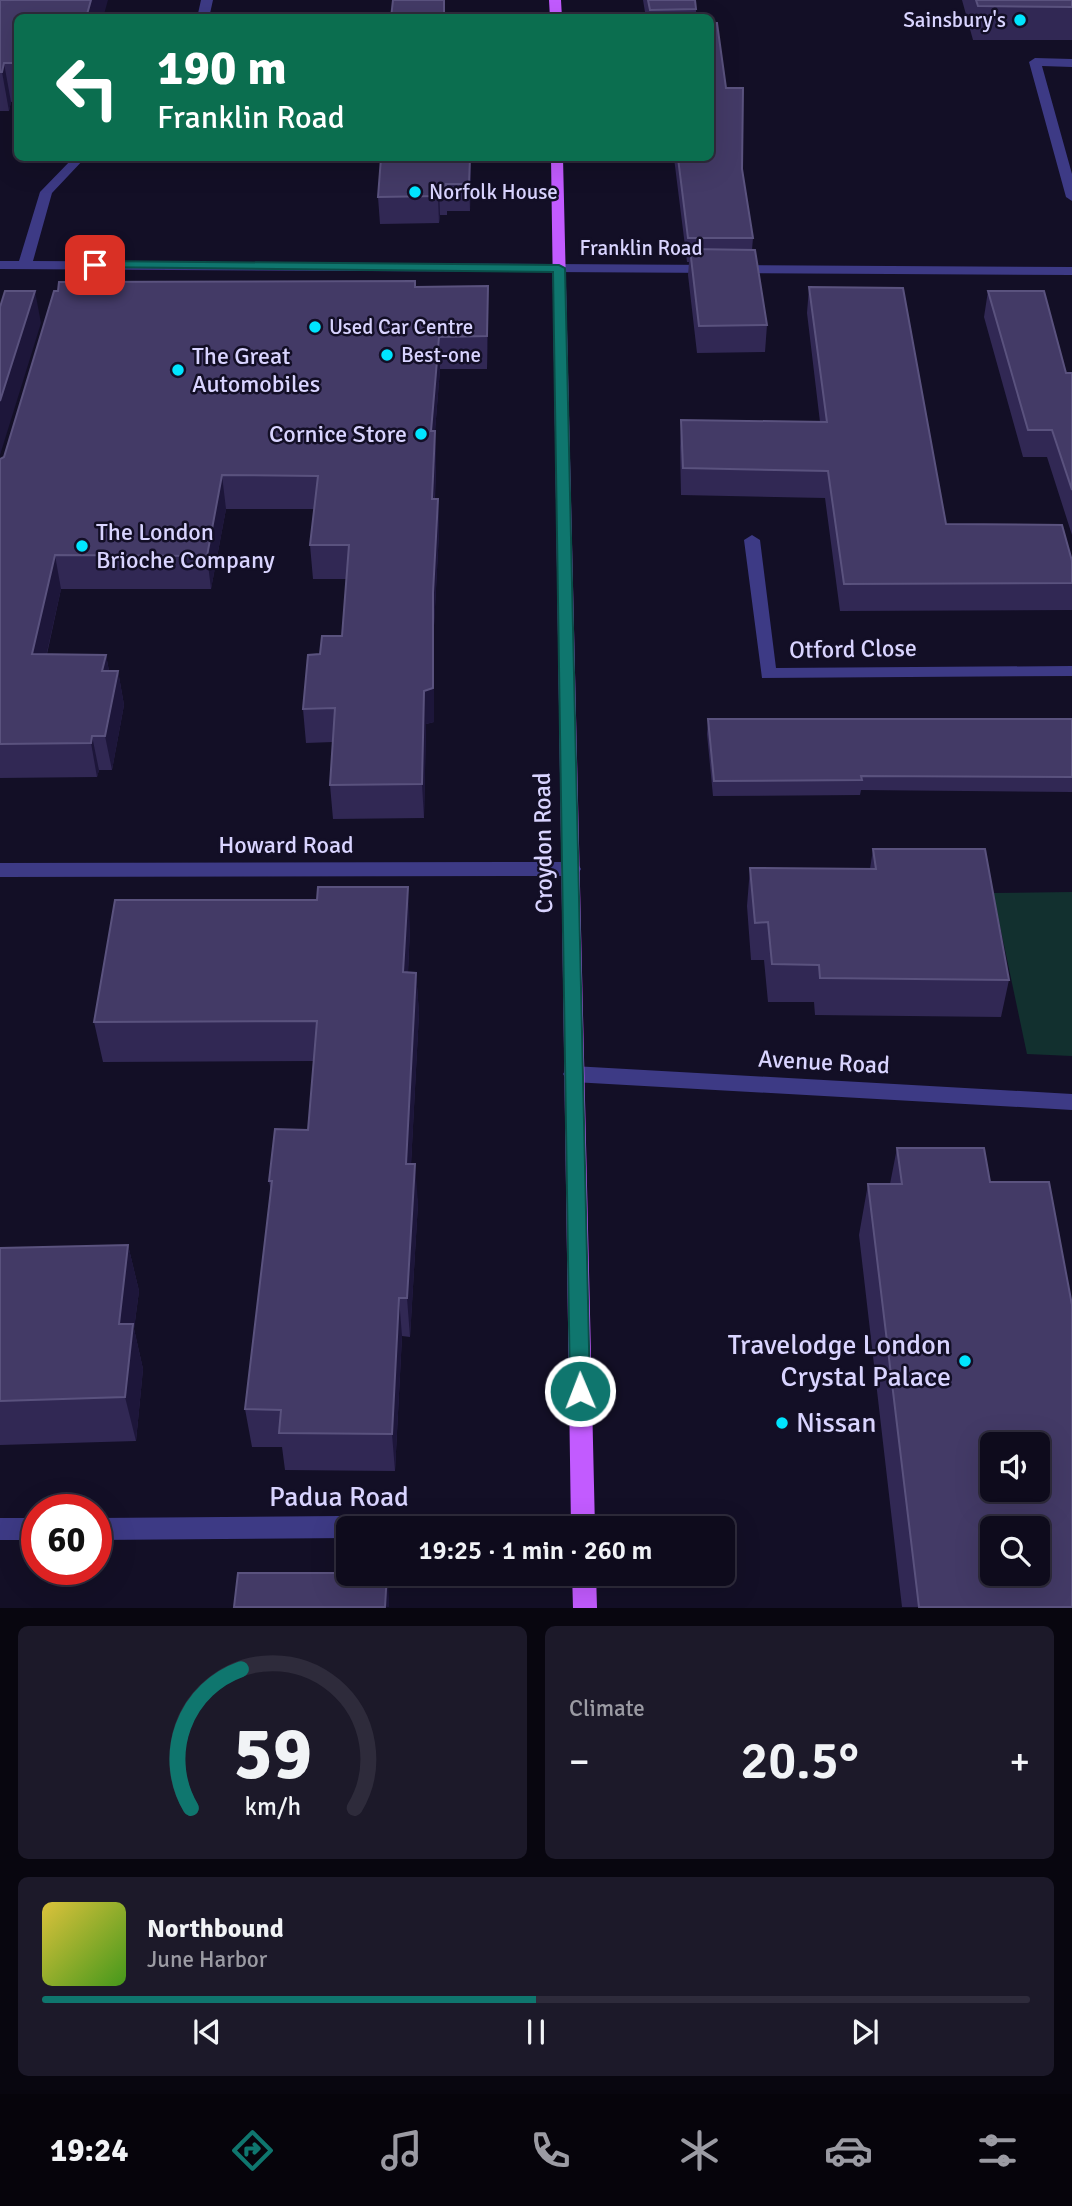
<!DOCTYPE html>
<html lang="en">
<head>
<meta charset="utf-8">
<style>
	body { margin:0; font-family:Signika,sans-serif; background:#1c1929; color:#f1f3f6; height:100vh; display:flex; flex-direction:column; font-size:26px; white-space:nowrap }
	* { box-sizing:border-box; margin:0 }
	p { font-size:23px; color:#9b9ba3 }
	.icon { flex:none; width:38px; height:38px; fill:none; stroke:currentColor; stroke-width:2; stroke-linecap:round; stroke-linejoin:round }
	.map { position:relative; height:1608px; overflow:hidden }
	.drawer { display:flex; flex-direction:column; gap:18px; padding:18px; background:#08060f; flex:1 }
	.drawer>* { flex:none }
	.banner { position:absolute; left:14px; top:14px; width:700px; height:147px; border-radius:10px; box-shadow:0 7px 28px #0002,0 0 0 2px #2e2b3b; background:#0b6e4f; color:#fff; overflow:hidden }
	.buttons { position:absolute; left:980px; top:1432px; display:grid; gap:14px }
	.buttons a { display:grid; place-items:center; width:70px; height:70px; border-radius:10px; background:#0e0b1c; box-shadow:0 7px 28px #0002,0 0 0 2px #2e2b3b; font-size:35px }
	.speed { position:absolute; left:21px; top:1494px; display:flex; gap:14px; font-size:35px; font-weight:700; text-align:center }
	.speed>* { display:grid; place-content:center; width:91px; height:91px; border-radius:50%; background:#0e0b1c; box-shadow:0 7px 28px #0002,0 0 0 2px #2e2b3b; line-height:1 }
	.speed .limit { border:10px solid #d22; background:#fff; color:#111 }
	.pin { position:absolute; display:grid; place-items:center; width:60px; height:60px; color:#fff; margin:-30px; border-radius:14px; box-shadow:0 4px 10px #0006 }
	.me { position:absolute; width:77px; margin:-38px; rotate:359deg; stroke-linejoin:round; filter:drop-shadow(0 0 5px #0008) }
	.turn { display:flex; align-items:center; gap:24px; height:147px; padding:0 28px; font-size:32px }
	.turn .icon { width:91px; height:91px; stroke-width:2.5 }
	.turn b { display:block; font-size:49px; line-height:60px }
	.big { font-size:52px; font-weight:600; line-height:1.1 }
	.drawer .widget { flex:1; display:flex; flex-direction:column; justify-content:center; gap:10px; min-width:0; padding:0 24px; border-radius:10px; background:#1c1929 }
	.drawer .dial { align-items:center; gap:0 }
	.dial svg { height:182px; overflow:visible; fill:none; stroke:#2e2b3b; stroke-width:7; stroke-linecap:round; text-anchor:middle }
	.dial text { fill:#f1f3f6; stroke:none }
	.song { display:flex; align-items:center; gap:21px }
	.cover { width:84px; height:84px; border-radius:10px; background:linear-gradient(135deg,hsl(50 70% 55%),hsl(100 70% 35%)) }
	.played { height:7px; border-radius:4px; background:linear-gradient(90deg,#0f766e 50%,#2e2b3b 50%) }
	.keys { display:flex; justify-content:space-around; direction:ltr }
	.heat { display:flex; justify-content:space-between; align-items:center; font-size:38px; direction:ltr }
	.drawer .tiles { flex:1; display:grid; gap:18px; grid-template-columns:1fr 1fr }
	.widget:last-child { grid-column:span 2 }
	.trip { position:absolute; left:336px; top:1516px; width:399px; height:70px; border-radius:10px; background:#0e0b1c; box-shadow:0 7px 28px #0002,0 0 0 2px #2e2b3b; font-weight:600; line-height:70px; text-align:center }
	.tabs { display:flex; height:112px; justify-content:space-around; align-items:center; background:#06040b; color:#9b9ba3 }
	.tabs .icon { width:49px; height:49px }
	.tabs .on { color:#0f766e }
	.tabs b { font-size:32px; color:#f1f3f6 }
	.map>svg:first-child { display:block }
	.green { fill:#12302f }
	.lines { fill:none; stroke-linecap:round; stroke-linejoin:round }
	.minor { fill:#3d3a85; fill-rule:evenodd }
	.major { fill:#c25bff; fill-rule:evenodd }
	.wall { fill:#312854 }
	.shaded-wall { fill:#1d163a }
	.building { fill:#433a66; stroke:#5a527e; stroke-width:2; fill-rule:evenodd }
	.route { fill:#0f766e; stroke:#0a4d48; stroke-width:2 }
	.poi-dot { fill:#00e5ff; stroke:#130f26; stroke-width:2.5 }
	.labels { text-anchor:middle; dominant-baseline:central; stroke-width:5; stroke-linejoin:round; paint-order:stroke }
	.far-poi-label { font-size:21px; fill:#d9d4ff; stroke:#130f26; text-anchor:start }
	.far-street-label { font-size:21px; fill:#d9d4ff; stroke:#130f26 }
	.poi-label { font-size:24px; fill:#d9d4ff; stroke:#130f26; text-anchor:start }
	.street-label { font-size:24px; fill:#d9d4ff; stroke:#130f26 }
	.near-poi-label { font-size:28px; fill:#d9d4ff; stroke:#130f26; text-anchor:end }
	.near-street-label { font-size:28px; fill:#d9d4ff; stroke:#130f26 }
</style>
</head>
<body>
<div class="map">
<svg width="1072" height="1608" viewBox="0 0 1072 1608">
	<rect width="100%" height="100%" fill="#130f26"/>
	<path class="green" d="M 1072,892 L 1072,1056 L 1027,1054 L 993,893 Z"/>
	<g class="lines">
		<path class="minor" d="M 201,0 L 213,0 L 209,18 L 197,18 Z
			M 1072,59 L 1072,67 L 1042,66 L 1072,174 L 1072,201 L 1066,197 L 1029,62 L 1035,58 Z
			M 73,158 L 85,158 L 52,193 L 33,261 L 1072,267 L 1072,275 L 0,269 L 0,261 L 19,261 L 40,192 Z
			M 752,535 L 760,540 L 776,668 L 1072,666 L 1072,676 L 762,678 L 744,540 Z
			M 572,862 L 578,864 L 581,869 L 578,874 L 572,876 L 0,877 L 0,863 Z
			M 573,1066 L 1072,1094 L 1072,1110 L 573,1082 L 566,1079 L 563,1074 L 566,1069 Z
			M 583,1514 L 591,1517 L 593,1528 L 348,1528 L 348,1538 L 96,1540 L 96,1518 Z
			M 0,1518 L 37,1518 L 37,1540 L 0,1540 Z"/>
		<path class="major" d="M 549,0 L 561,0 L 562,18 L 550,18 Z
			M 551,158 L 563,158 L 595,1528 L 571,1528 Z
			M 572,1573 L 596,1573 L 597,1608 L 573,1608 Z"/>
	</g>
	<path class="wall" d="M 0,0 L 18,18 L 18,101 L 11,102 L 9,111 L 0,111 Z
		M 643,0 L 695,0 L 696,9 L 696,18 L 646,18 Z
		M 962,0 L 1072,0 L 1072,40 L 973,40 Z
		M 726,88 L 742,169 L 753,238 L 752,250 L 767,325 L 765,352 L 697,353 L 688,275 L 689,262 L 687,262 L 674,158 L 710,158 Z
		M 381,158 L 471,158 L 470,211 L 447,211 L 447,215 L 440,215 L 439,223 L 380,224 L 378,197 Z
		M 415,281 L 416,287 L 488,286 L 488,319 L 487,369 L 440,369 L 435,431 L 436,464 L 435,499 L 438,499 L 439,532 L 434,626 L 434,722 L 426,724 L 424,818 L 333,819 L 330,785 L 333,742 L 306,743 L 303,709 L 320,654 L 342,636 L 346,579 L 313,579 L 310,545 L 314,509 L 226,509 L 211,589 L 61,589 L 47,654 L 106,655 L 109,671 L 118,671 L 124,705 L 112,770 L 99,770 L 97,777 L 0,778 L 0,459 Z
		M 809,287 L 946,524 L 1072,561 L 1072,610 L 840,611 L 825,498 L 681,495 L 680,447 L 681,420 L 820,422 L 807,313 Z
		M 988,291 L 1066,373 L 1072,373 L 1072,535 L 1047,457 L 1023,457 L 984,317 Z
		M 708,719 L 1072,719 L 1072,792 L 861,790 L 860,795 L 713,796 L 707,734 Z
		M 873,849 L 1009,980 L 1001,1017 L 815,1015 L 814,1002 L 768,1002 L 764,960 L 751,960 L 747,906 L 750,868 L 870,869 Z
		M 317,900 L 410,927 L 408,973 L 416,973 L 419,1013 L 411,1164 L 418,1203 L 410,1337 L 402,1336 L 395,1471 L 285,1470 L 282,1447 L 252,1447 L 245,1409 L 271,1191 L 269,1181 L 308,1130 L 314,1061 L 103,1062 L 94,1022 Z
		M 897,1148 L 990,1182 L 1072,1607 L 902,1607 L 859,1235 L 868,1184 L 890,1184 Z
		M 128,1245 L 139,1291 L 134,1329 L 143,1369 L 136,1441 L 0,1445 L 0,1248 Z"/>
	<path class="shaded-wall" d="M 91,0 L 108,0 L 103,18 L 86,18 Z
		M 4,63 L 11,102 L 9,111 L 2,72 Z
		M 470,158 L 471,158 L 470,211 L 469,184 Z
		M 439,188 L 440,215 L 439,223 L 438,196 Z
		M 488,286 L 488,319 L 487,369 L 487,336 Z
		M 35,291 L 41,323 L 0,455 L 0,401 Z
		M 439,337 L 440,369 L 435,431 L 436,464 L 433,532 L 431,431 Z
		M 222,475 L 226,509 L 211,589 L 207,556 Z
		M 438,499 L 439,532 L 434,626 L 434,722 L 426,724 L 424,818 L 422,784 L 424,691 L 433,593 Z
		M 55,555 L 61,589 L 39,688 L 32,654 Z
		M 106,655 L 112,688 L 102,671 Z
		M 118,671 L 124,705 L 112,770 L 105,736 Z
		M 92,736 L 99,770 L 97,777 L 91,743 Z
		M 408,887 L 410,927 L 406,1013 L 403,972 Z
		M 416,973 L 419,1013 L 409,1203 L 406,1164 Z
		M 415,1164 L 418,1203 L 410,1337 L 407,1298 Z
		M 128,1245 L 139,1291 L 134,1329 L 143,1369 L 136,1441 L 125,1397 L 119,1324 Z
		M 399,1298 L 402,1336 L 395,1471 L 392,1434 Z
		M 387,1573 L 389,1597 L 389,1607 L 385,1607 Z"/>
	<path class="building" d="M 0,0 L 91,0 L 86,18 L 18,18 L 18,63 L 4,63 L 2,72 L 0,72 Z
		M 393,0 L 444,0 L 444,18 L 391,18 Z
		M 648,0 L 695,0 L 696,9 L 650,10 Z
		M 976,0 L 1072,0 L 1072,7 L 978,6 Z
		M 710,23 L 717,23 L 726,88 L 743,88 L 742,169 L 753,238 L 688,238 L 678,158 L 710,158 Z
		M 381,158 L 470,158 L 469,184 L 446,184 L 446,188 L 439,188 L 438,196 L 378,197 Z
		M 690,249 L 755,250 L 767,325 L 699,326 Z
		M 415,281 L 415,287 L 488,286 L 487,336 L 439,337 L 431,431 L 435,431 L 432,499 L 438,499 L 433,593 L 433,688 L 424,691 L 422,784 L 330,785 L 335,708 L 303,709 L 308,655 L 320,654 L 322,636 L 342,636 L 349,545 L 310,545 L 318,476 L 222,475 L 207,556 L 55,555 L 32,654 L 106,655 L 102,671 L 118,671 L 105,736 L 92,736 L 91,743 L 0,744 L 0,459 L 4,457 L 54,291 L 58,291 L 59,282 Z
		M 809,287 L 903,288 L 946,524 L 1062,525 L 1072,561 L 1072,583 L 844,584 L 828,471 L 683,468 L 681,420 L 827,422 Z
		M 5,291 L 35,291 L 0,401 L 0,307 Z
		M 988,291 L 1044,291 L 1066,373 L 1072,373 L 1072,490 L 1052,430 L 1028,430 Z
		M 708,719 L 1072,719 L 1072,777 L 861,776 L 862,780 L 714,781 Z
		M 873,849 L 985,849 L 1009,980 L 820,978 L 819,965 L 772,964 L 768,922 L 755,923 L 750,868 L 876,869 Z
		M 318,887 L 408,887 L 403,972 L 416,973 L 406,1164 L 415,1164 L 407,1298 L 399,1298 L 392,1434 L 279,1433 L 281,1410 L 245,1409 L 272,1181 L 269,1181 L 275,1129 L 308,1130 L 317,1021 L 94,1022 L 115,900 L 317,900 Z
		M 897,1148 L 984,1148 L 990,1182 L 1049,1182 L 1072,1305 L 1072,1607 L 919,1607 L 868,1184 L 902,1184 ZM 992,1444 L 1038,1444 L 1038,1489 L 992,1489 ZM 992,1528 L 1038,1528 L 1038,1573 L 992,1573 Z
		M 128,1245 L 119,1324 L 133,1324 L 125,1397 L 0,1401 L 0,1248 Z
		M 238,1573 L 387,1573 L 385,1607 L 234,1607 Z"/>
	<path class="route" d="M 95,261 L 559,265 L 565,268 L 590,1391 L 587,1398 L 580,1400 L 572,1398 L 570,1391 L 553,272 L 91,267 L 91,262 Z"/>
	<g class="poi-dot">
		<circle cx="1020" cy="20" r="7"/>
		<circle cx="415" cy="192" r="7"/>
		<circle cx="315" cy="327" r="7"/>
		<circle cx="387" cy="355" r="7"/>
		<circle cx="178" cy="370" r="7"/>
		<circle cx="421" cy="434" r="7"/>
		<circle cx="82" cy="546" r="7"/>
		<circle cx="965" cy="1361" r="7"/>
		<circle cx="782" cy="1423" r="7"/>
	</g>
	<g class="labels">
		<g class="far-poi-label">
			<text x="1006" y="20" text-anchor="end">Sainsbury's</text>
			<text x="429" y="192">Norfolk House</text>
			<text x="329" y="327">Used Car Centre</text>
			<text x="401" y="355">Best-one</text>
		</g>
		<g class="far-street-label">
			<text x="641" y="248">Franklin Road</text>
		</g>
		<g class="poi-label">
			<text x="192" y="356">The Great<tspan x="192" dy="28">Automobiles</tspan></text>
			<text x="407" y="434" text-anchor="end">Cornice Store</text>
			<text x="96" y="532">The London<tspan x="96" dy="28">Brioche Company</tspan></text>
		</g>
		<g class="street-label">
			<text transform="translate(853 649) rotate(-1)">Otford Close</text>
			<text transform="translate(543 843) rotate(-91)">Croydon Road</text>
			<text x="286" y="845">Howard Road</text>
			<text transform="translate(824 1062) rotate(3)">Avenue Road</text>
		</g>
		<g class="near-poi-label">
			<text x="951" y="1345">Travelodge London<tspan x="951" dy="32">Crystal Palace</tspan></text>
			<text x="796" y="1423" text-anchor="start">Nissan</text>
		</g>
		<g class="near-street-label">
			<text x="339" y="1497">Padua Road</text>
		</g>
	</g>
</svg>
<div class="buttons">
<a><svg class="icon" aria-label="sound" viewBox="0 0 24 24"><path d="M4 9h4l5-4v14l-5-4H4zM17 9q2 3 0 6"/></svg></a>
<a><svg class="icon" aria-label="search" viewBox="0 0 24 24"><circle cx="10" cy="10" r="6"/><path d="M15 15l6 6"/></svg></a>
</div>
<div class="speed"><div class="limit">60</div></div>
<div class="pin" style="left:95px;top:265px;background:#d93025"><svg class="icon" aria-label="arrive" viewBox="0 0 24 24"><path d="M6 21V4h12l-3 4 3 4H6"/></svg></div>
<svg class="me" style="left:580px;top:1391px" viewBox="-20 -20 40 40"><circle r="17" fill="#0f766e" stroke="#fff" stroke-width="3"/><path d="M0-11L8 9 0 5-8 9z" fill="#fff"/></svg>
<div class="trip">19:25 · 1 min · 260 m</div>
<div class="banner">
<div class="turn"><svg class="icon" aria-label="left" viewBox="0 0 24 24"><path d="M17 20v-9H6M10 6l-5 5 5 5"/></svg><div><b>190 m</b>Franklin Road</div></div>
</div>
</div>
<section class="drawer">
<div class="tiles">
<div class="widget dial"><svg viewBox="0 0 100 80">
<path d="M14 69A42 42 0 1 1 86 69"/>
<path d="M14 69A42 42 0 0 1 36 8" stroke="#0f766e"/>
<text x="50" y="56" font-size="32" font-weight="700">59</text>
<text x="50" y="72" font-size="11">km/h</text>
</svg></div>
<div class="widget"><p>Climate</p>
<div class="heat"><a>−</a><b class="big">20.5°</b><a>+</a></div>
</div>
<div class="widget">
<div class="song"><i class="cover"></i><div><b>Northbound</b><p>June Harbor</p></div></div>
<div class="played"></div>
<div class="keys"><svg class="icon" aria-label="previous" viewBox="0 0 24 24"><path d="M18 5L8 12l10 7zM5 5v14"/></svg><svg class="icon" aria-label="pause" viewBox="0 0 24 24"><path d="M8 5v14M16 5v14"/></svg><svg class="icon" aria-label="next" viewBox="0 0 24 24"><path d="M6 5l10 7-10 7zM19 5v14"/></svg></div>
</div>
</div>
</section>
<nav class="tabs">
<b>19:24</b>
<svg class="icon on" aria-label="directions" viewBox="0 0 24 24"><path d="M12 3l9 9-9 9-9-9zM9 14v-3h6M13 9l2 2-2 2"/></svg>
<svg class="icon" aria-label="music" viewBox="0 0 24 24"><path d="M9 18V5l10-2v13"/><circle cx="6" cy="18" r="3"/><circle cx="16" cy="16" r="3"/></svg>
<svg class="icon" aria-label="phone" viewBox="0 0 24 24"><path d="M5 4h4l2 5-3 2q2 4 5 5l2-3 5 2v4C11 20 4 13 5 4z"/></svg>
<svg class="icon" aria-label="climate" viewBox="0 0 24 24"><path d="M12 3v18M4 7l16 10M4 17L20 7"/></svg>
<svg class="icon" aria-label="car" viewBox="0 0 24 24"><path d="M5 17H2v-5l4-1 3-4h7l3 4 3 1v5h-3M9 17h6M6 11h13"/><circle cx="7" cy="17" r="2"/><circle cx="17" cy="17" r="2"/></svg>
<svg class="icon" aria-label="filters" viewBox="0 0 24 24"><path d="M4 7h16M4 17h16"/><circle cx="9" cy="7" r="2"/><circle cx="15" cy="17" r="2"/></svg>
</nav>
</body>
</html>
